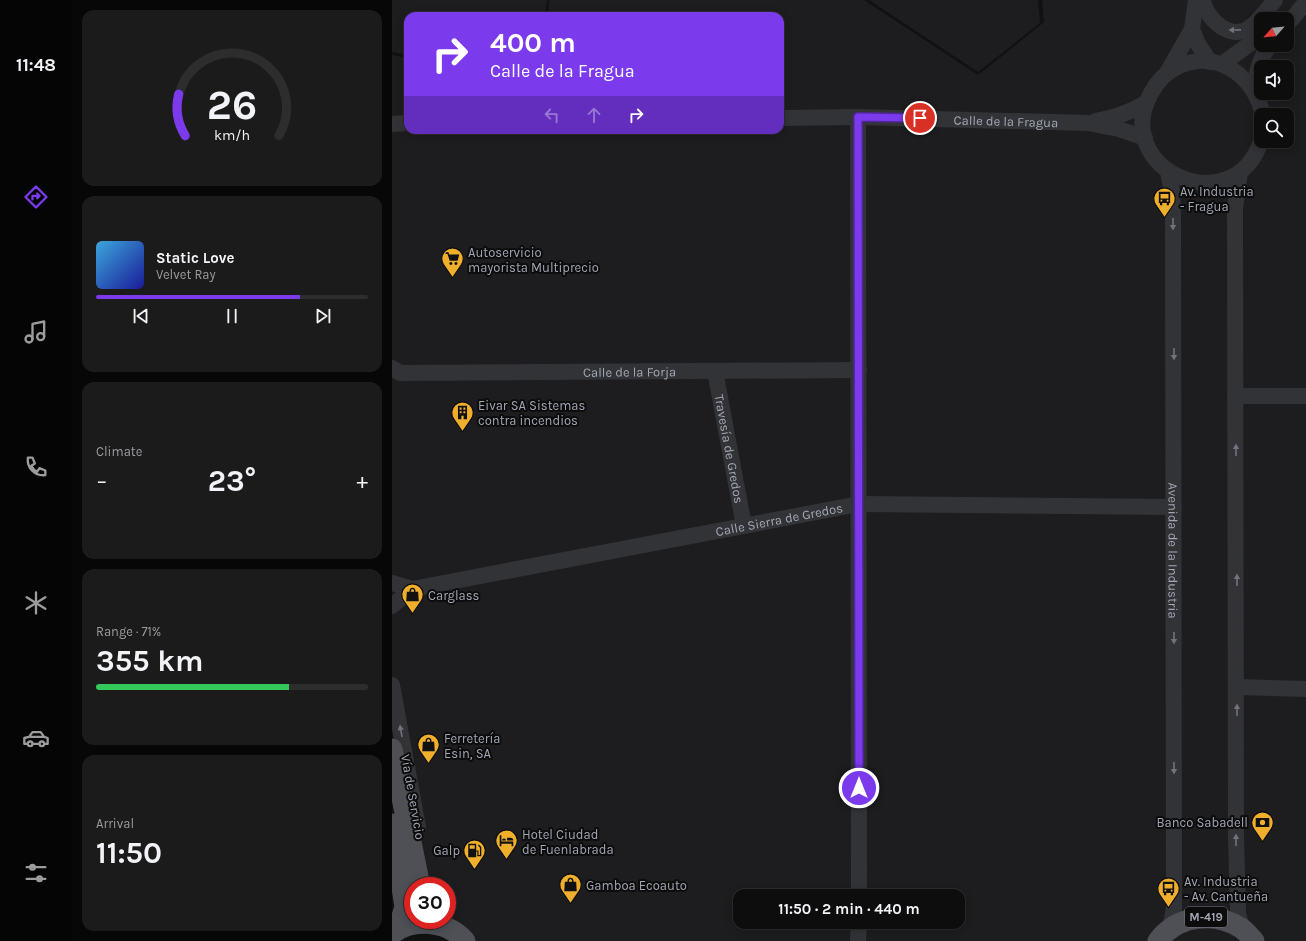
<!DOCTYPE html>
<html lang="en">
<head>
<meta charset="utf-8">
<style>
	body { margin:0; font-family:Karla,sans-serif; background:#1b1b1c; color:#f1f3f6; height:100vh; display:flex; flex-direction:column; font-size:15px; white-space:nowrap }
	* { box-sizing:border-box; margin:0 }
	p { font-size:13px; color:#9a9c9e }
	.icon { flex:none; width:22px; height:22px; fill:none; stroke:currentColor; stroke-width:2; stroke-linecap:round; stroke-linejoin:round }
	.map { position:relative; flex:1; overflow:hidden }
	.panel { display:flex; flex-direction:column; gap:10px; padding:10px; background:#070708; width:320px }
	.panel>* { flex:none }
	.banner { position:absolute; left:12px; top:12px; width:380px; height:122px; border-radius:12px; box-shadow:0 2px 10px #0003,0 0 0 1px #2d2d2e; background:#7c3aed; color:#fff; overflow:hidden }
	.needle { width:26px; rotate:243deg }
	.tools { position:absolute; left:862px; top:12px; display:grid; gap:8px }
	.tools a { display:grid; place-items:center; width:40px; height:40px; border-radius:8px; background:#0d0d0e; box-shadow:0 2px 10px #0003,0 0 0 1px #2d2d2e; font-size:20px }
	.speed { position:absolute; left:12px; top:877px; display:flex; gap:8px; font-size:20px; font-weight:700; text-align:center }
	.speed>* { display:grid; place-content:center; width:52px; height:52px; border-radius:50%; background:#0d0d0e; box-shadow:0 2px 10px #0003,0 0 0 1px #2d2d2e; line-height:1 }
	.speed .limit { border:6px solid #d22; background:#fff; color:#111 }
	.pin { position:absolute; display:grid; place-items:center; width:34px; height:34px; color:#fff; margin:-17px; border:2px solid #fff; border-radius:50%; box-shadow:0 1px 4px #0007 }
	.me { position:absolute; width:44px; margin:-22px; rotate:0deg; stroke-linejoin:round; filter:drop-shadow(0 0 3px #0008) }
	.turn { display:flex; align-items:center; gap:14px; height:84px; padding:0 20px; font-size:18px }
	.turn .icon { width:52px; height:52px; stroke-width:2.5 }
	.turn b { display:block; font-size:28px; line-height:34px }
	.lanes { display:flex; align-items:center; height:38px; padding:0 20px; background:#0003; justify-content:center; gap:20px; direction:ltr }
	.lanes .off { opacity:.35 }
	.big { font-size:30px; font-weight:700; line-height:1.1 }
	.panel .widget { flex:1; display:flex; flex-direction:column; justify-content:center; gap:6px; min-width:0; padding:0 14px; border-radius:12px; background:#1b1b1c }
	.panel .dial { align-items:center; gap:0 }
	.dial svg { height:104px; overflow:visible; fill:none; stroke:#2d2d2e; stroke-width:7; stroke-linecap:round; text-anchor:middle }
	.dial text { fill:#f1f3f6; stroke:none }
	.song { display:flex; align-items:center; gap:12px }
	.cover { width:48px; height:48px; border-radius:6px; background:linear-gradient(135deg,hsl(200 70% 55%),hsl(240 70% 35%)) }
	.played { height:4px; border-radius:2px; background:linear-gradient(90deg,#7c3aed 75%,#2d2d2e 75%) }
	.keys { display:flex; justify-content:space-around; direction:ltr }
	.heat { display:flex; justify-content:space-between; align-items:center; font-size:22px; direction:ltr }
	.charge { height:6px; border-radius:3px; background:linear-gradient(90deg,#34c759 71%,#2d2d2e 0) }
	.trip { position:absolute; left:341px; top:889px; width:232px; height:40px; border-radius:12px; background:#0d0d0e; box-shadow:0 2px 10px #0003,0 0 0 1px #2d2d2e; font-weight:700; line-height:40px; text-align:center }
	main { display:flex; flex:1; min-height:0 }
	.tabs { display:flex; flex-direction:column; width:72px; justify-content:space-around; align-items:center; background:#050506; color:#9a9c9e }
	.tabs .icon { width:28px; height:28px }
	.tabs .on { color:#7c3aed }
	.tabs b { font-size:18px; color:#f1f3f6 }
	.map>svg:first-child { display:block }
	.built { fill:#1d1d1f; fill-rule:evenodd }
	.lines { fill:none; stroke-linecap:round; stroke-linejoin:round }
	.minor { stroke:#323337; stroke-width:16 }
	.major { stroke:#4e5056; stroke-width:21 }
	.oneway { fill:#70737b }
	.route-casing { stroke:#51269a; stroke-width:10 }
	.route { stroke:#7c3aed; stroke-width:7 }
	.labels { text-anchor:middle; dominant-baseline:central; stroke-width:4; stroke-linejoin:round; paint-order:stroke }
	.shield { fill:#0c0c0d; stroke:#757881; stroke-width:1 }
	.shield-label { font-size:12px; font-weight:bold; fill:#a2a7b3 }
	.street-label { font-size:13px; fill:#a2a7b3; stroke:#0c0c0d }
	.poi-label { font-size:13px; fill:#a2a7b3; stroke:#0c0c0d; text-anchor:start }
</style>
</head>
<body>
<main>
<nav class="tabs">
<b>11:48</b>
<svg class="icon on" aria-label="directions" viewBox="0 0 24 24"><path d="M12 3l9 9-9 9-9-9zM9 14v-3h6M13 9l2 2-2 2"/></svg>
<svg class="icon" aria-label="music" viewBox="0 0 24 24"><path d="M9 18V5l10-2v13"/><circle cx="6" cy="18" r="3"/><circle cx="16" cy="16" r="3"/></svg>
<svg class="icon" aria-label="phone" viewBox="0 0 24 24"><path d="M5 4h4l2 5-3 2q2 4 5 5l2-3 5 2v4C11 20 4 13 5 4z"/></svg>
<svg class="icon" aria-label="climate" viewBox="0 0 24 24"><path d="M12 3v18M4 7l16 10M4 17L20 7"/></svg>
<svg class="icon" aria-label="car" viewBox="0 0 24 24"><path d="M5 17H2v-5l4-1 3-4h7l3 4 3 1v5h-3M9 17h6M6 11h13"/><circle cx="7" cy="17" r="2"/><circle cx="17" cy="17" r="2"/></svg>
<svg class="icon" aria-label="filters" viewBox="0 0 24 24"><path d="M4 7h16M4 17h16"/><circle cx="9" cy="7" r="2"/><circle cx="15" cy="17" r="2"/></svg>
</nav>
<section class="panel">
<div class="widget dial"><svg viewBox="0 0 100 80">
<path d="M14 69A42 42 0 1 1 86 69"/>
<path d="M14 69A42 42 0 0 1 9 37" stroke="#7c3aed"/>
<text x="50" y="56" font-size="32" font-weight="700">26</text>
<text x="50" y="72" font-size="11">km/h</text>
</svg></div>
<div class="widget">
<div class="song"><i class="cover"></i><div><b>Static Love</b><p>Velvet Ray</p></div></div>
<div class="played"></div>
<div class="keys"><svg class="icon" aria-label="previous" viewBox="0 0 24 24"><path d="M18 5L8 12l10 7zM5 5v14"/></svg><svg class="icon" aria-label="pause" viewBox="0 0 24 24"><path d="M8 5v14M16 5v14"/></svg><svg class="icon" aria-label="next" viewBox="0 0 24 24"><path d="M6 5l10 7-10 7zM19 5v14"/></svg></div>
</div>
<div class="widget"><p>Climate</p>
<div class="heat"><a>−</a><b class="big">23°</b><a>+</a></div>
</div>
<div class="widget"><p>Range · 71%</p><b class="big">355 km</b><div class="charge"></div></div>
<div class="widget"><p>Arrival</p><b class="big">11:50</b></div>
</section>
<div class="map">
<svg width="914" height="941" viewBox="0 0 914 941">
	<rect width="100%" height="100%" fill="#111112"/>
	<path class="built" d="M 0,0 L 155,0 L 153,16 L 16,16 L 16,55 L 0,52 Z
		M 157,0 L 472,0 L 586,75 L 652,22 L 650,0 L 914,0 L 914,941 L 82,941 L 55,920 L 55,886 L 36,886 L 0,711 L 0,55 L 16,58 L 16,130 L 388,130 L 388,16 L 156,16 ZM 869,19 L 895,19 L 895,45 L 869,45 ZM 869,67 L 895,67 L 895,93 L 869,93 ZM 869,115 L 895,115 L 895,141 L 869,141 ZM 348,896 L 566,896 L 566,922 L 348,922 Z
		M 477,0 L 646,0 L 648,23 L 586,72 Z"/>
	<g class="lines">
		<g class="minor">
			<path d="M 811,0 C 814,19 838,41 857,28 C 867,21 875,10 883,0"/>
			<path d="M 895,25 L 914,2"/>
			<path d="M 800,29 L 806,44 L 818,62"/>
			<path d="M 830,64 L 859,43 L 869,28"/>
			<path d="M 775,73 L 800,29 L 804,0"/>
			<path d="M 863,90 C 864,73 867,59 878,45"/>
			<path d="M 466,117 L 467,896"/>
			<path id="s1" d="M 388,118 L 466,117 L 696,123 L 727,129 L 753,138"/>
			<path d="M 704,121 C 723,118 737,113 754,103"/>
			<path d="M 0,124 L 16,123"/>
			<path d="M 869,141 C 841,224 719,170 758,95 C 764,83 774,72 787,66 C 827,49 862,77 871,115"/>
			<path id="s2" d="M 776,172 L 780,191 L 781,210 L 782,908 L 778,929"/>
			<path d="M 848,172 L 843,208 L 844,836 L 846,913 L 850,928"/>
			<path id="s3" d="M 0,368 L 8,373 L 467,370"/>
			<path id="s4" d="M 323,371 L 352,526"/>
			<path d="M 843,396 L 914,396"/>
			<path d="M 0,583 L 20,589"/>
			<path id="s5" d="M 0,606 L 20,589 L 467,504 L 782,507"/>
			<path d="M 0,685 L 26,827"/>
			<path d="M 845,687 L 914,689"/>
			<path d="M 466,941 L 467,922"/>
		</g>
		<path class="major" d="M 0,749 L 28,886
			M 0,824 L 13,907 L 6,929
			M 0,934 C 21,917 56,921 73,941
			M 766,941 C 785,915 823,911 849,928 C 854,931 858,937 862,941"/>
	</g>
	<defs><path id="oneway-solid" d="M-6-.8H1V-3.2L6.5 0L1 3.2V.8H-6Z"/></defs>
	<g class="oneway">
		<use href="#oneway-solid" transform="translate(843 30) rotate(179)"/>
		<use href="#oneway-solid" transform="translate(781 224) rotate(90)"/>
		<use href="#oneway-solid" transform="translate(782 354) rotate(90)"/>
		<use href="#oneway-solid" transform="translate(844 450) rotate(-90)"/>
		<use href="#oneway-solid" transform="translate(845 580) rotate(-90)"/>
		<use href="#oneway-solid" transform="translate(782 638) rotate(90)"/>
		<use href="#oneway-solid" transform="translate(845 710) rotate(-90)"/>
		<use href="#oneway-solid" transform="translate(9 731) rotate(-100)"/>
		<use href="#oneway-solid" transform="translate(782 768) rotate(90)"/>
		<use href="#oneway-solid" transform="translate(844 840) rotate(-90)"/>
	</g>
	<g class="lines">
		<defs>
			<path id="route" d="M 467,788 L 466,117 L 528,118"/>
		</defs>
		<use href="#route" class="route-casing"/>
		<use href="#route" class="route"/>
	</g>
	<defs>
		<symbol id="bus-pin" viewBox="-11 -11 22 30"><path d="M0 17L-7.5 6A9.5 9.5 0 1 1 7.5 6Z" fill="#efaf2d" stroke="#0c0c0d"/><path d="M-5-6H5V4H4V6H2V4H-2V6H-4V4H-5ZM-3.5-4V0h7V-4ZM-3.5 1.2v1.5H-2V1.2ZM2 1.2v1.5H3.5V1.2Z" fill="#111"/></symbol>
		<symbol id="supermarket-pin" viewBox="-11 -11 22 30"><path d="M0 17L-7.5 6A9.5 9.5 0 1 1 7.5 6Z" fill="#efaf2d" stroke="#0c0c0d"/><path d="M-6-5.5h2.5l.6 2H6L4.5 2H-2.5L-4.4-4H-6ZM-1.5 3.2a1.3 1.3 0 1 0 .1 0ZM3 3.2a1.3 1.3 0 1 0 .1 0Z" fill="#111"/></symbol>
		<symbol id="building-pin" viewBox="-11 -11 22 30"><path d="M0 17L-7.5 6A9.5 9.5 0 1 1 7.5 6Z" fill="#efaf2d" stroke="#0c0c0d"/><path d="M-4-6H4V6H1V3H-1V6H-4ZM-2.5-4.3h1.7v1.8h-1.7ZM.8-4.3h1.7v1.8H.8ZM-2.5-1h1.7V.8h-1.7ZM.8-1h1.7V.8H.8Z" fill="#111"/></symbol>
		<symbol id="shop-pin" viewBox="-11 -11 22 30"><path d="M0 17L-7.5 6A9.5 9.5 0 1 1 7.5 6Z" fill="#efaf2d" stroke="#0c0c0d"/><path d="M-5-2.5h2.3a2.7 3.5 0 0 1 5.4 0H5L5.5 6h-11ZM-1.5-2.5h3a1.5 2.3 0 0 0-3 0Z" fill="#111"/></symbol>
		<symbol id="bank-pin" viewBox="-11 -11 22 30"><path d="M0 17L-7.5 6A9.5 9.5 0 1 1 7.5 6Z" fill="#efaf2d" stroke="#0c0c0d"/><path d="M-6-4H6V4H-6ZM0-2.3a2.3 2.3 0 1 0 0 4.6a2.3 2.3 0 1 0 0-4.6Z" fill="#111"/></symbol>
		<symbol id="hotel-pin" viewBox="-11 -11 22 30"><path d="M0 17L-7.5 6A9.5 9.5 0 1 1 7.5 6Z" fill="#efaf2d" stroke="#0c0c0d"/><path d="M-6-4.5h1.5V1H6V5H4.5V3h-9V5H-6ZM-4 0a1.8 1.8 0 1 1 3.6 0ZM.5 0V-2.5h3Q6-2.5 6 0Z" fill="#111"/></symbol>
		<symbol id="fuel-pin" viewBox="-11 -11 22 30"><path d="M0 17L-7.5 6A9.5 9.5 0 1 1 7.5 6Z" fill="#efaf2d" stroke="#0c0c0d"/><path d="M-5.5-6h7V0h2V4h1.3V-2.5L3-4.5l.8-.8L6-3V5H2.5V1h-1V6h-7ZM-4.2-4.7v3.2H.2V-4.7Z" fill="#111"/></symbol>
	</defs>
	<g fill-rule="evenodd">
		<use href="#bus-pin" x="760" y="186" width="25" height="34"/>
		<use href="#supermarket-pin" x="48" y="246" width="25" height="34"/>
		<use href="#building-pin" x="58" y="400" width="25" height="34"/>
		<use href="#shop-pin" x="8" y="582" width="25" height="34"/>
		<use href="#shop-pin" x="24" y="732" width="25" height="34"/>
		<use href="#bank-pin" x="858" y="810" width="25" height="34"/>
		<use href="#hotel-pin" x="102" y="828" width="25" height="34"/>
		<use href="#fuel-pin" x="70" y="838" width="25" height="34"/>
		<use href="#shop-pin" x="166" y="872" width="25" height="34"/>
		<use href="#bus-pin" x="764" y="876" width="25" height="34"/>
	</g>
	<g class="labels">
		<rect class="shield" x="793" y="907" width="42" height="20" rx="3"/>
		<g class="shield-label">
			<text x="814" y="917">M-419</text>
		</g>
		<g class="street-label">
			<text stroke="none"><textPath href="#s1" startOffset="226">Calle de la Fragua</textPath></text>
			<text stroke="none"><textPath href="#s3" startOffset="239">Calle de la Forja</textPath></text>
			<text stroke="none"><textPath href="#s4" startOffset="79">Travesía de Gredos</textPath></text>
			<text stroke="none"><textPath href="#s5" startOffset="400">Calle Sierra de Gredos</textPath></text>
			<text stroke="none"><textPath href="#s2" startOffset="379">Avenida de la Industria</textPath></text>
			<text transform="translate(21 797) rotate(80)">Vía de Servicio</text>
		</g>
		<g class="poi-label">
			<text x="788" y="191">Av. Industria<tspan x="788" dy="15">- Fragua</tspan></text>
			<text x="76" y="252">Autoservicio<tspan x="76" dy="15">mayorista Multiprecio</tspan></text>
			<text x="86" y="405">Eivar SA Sistemas<tspan x="86" dy="15">contra incendios</tspan></text>
			<text x="36" y="595">Carglass</text>
			<text x="52" y="738">Ferretería<tspan x="52" dy="15">Esin, SA</tspan></text>
			<text x="856" y="822" text-anchor="end">Banco Sabadell</text>
			<text x="130" y="834">Hotel Ciudad<tspan x="130" dy="15">de Fuenlabrada</tspan></text>
			<text x="68" y="850" text-anchor="end">Galp</text>
			<text x="792" y="881">Av. Industria<tspan x="792" dy="15">- Av. Cantueña</tspan></text>
			<text x="194" y="885">Gamboa Ecoauto</text>
		</g>
	</g>
</svg>
<div class="tools">
<a><svg class="needle" viewBox="-14 -14 28 28"><path d="M0-13l5 13h-10z" fill="#e53935"/><path d="M0 13l5-13h-10z" fill="#9a9c9e"/></svg></a>
<a><svg class="icon" aria-label="sound" viewBox="0 0 24 24"><path d="M4 9h4l5-4v14l-5-4H4zM17 9q2 3 0 6"/></svg></a>
<a><svg class="icon" aria-label="search" viewBox="0 0 24 24"><circle cx="10" cy="10" r="6"/><path d="M15 15l6 6"/></svg></a>
</div>
<div class="speed"><div class="limit">30</div></div>
<div class="pin" style="left:528px;top:118px;background:#d93025"><svg class="icon" aria-label="arrive" viewBox="0 0 24 24"><path d="M6 21V4h12l-3 4 3 4H6"/></svg></div>
<svg class="me" style="left:467px;top:788px" viewBox="-20 -20 40 40"><circle r="17" fill="#7c3aed" stroke="#fff" stroke-width="3"/><path d="M0-11L8 9 0 5-8 9z" fill="#fff"/></svg>
<div class="trip">11:50 · 2 min · 440 m</div>
<div class="banner">
<div class="turn"><svg class="icon" aria-label="right" viewBox="0 0 24 24"><path d="M7 20v-9h11M14 6l5 5-5 5"/></svg><div><b>400 m</b>Calle de la Fragua</div></div>
<div class="lanes"><svg class="icon off" aria-label="left" viewBox="0 0 24 24"><path d="M17 20v-9H6M10 6l-5 5 5 5"/></svg><svg class="icon off" aria-label="ahead" viewBox="0 0 24 24"><path d="M12 20V5M6 11l6-6 6 6"/></svg><svg class="icon" aria-label="right" viewBox="0 0 24 24"><path d="M7 20v-9h11M14 6l5 5-5 5"/></svg></div>
</div>
</div>
</main>
</body>
</html>
